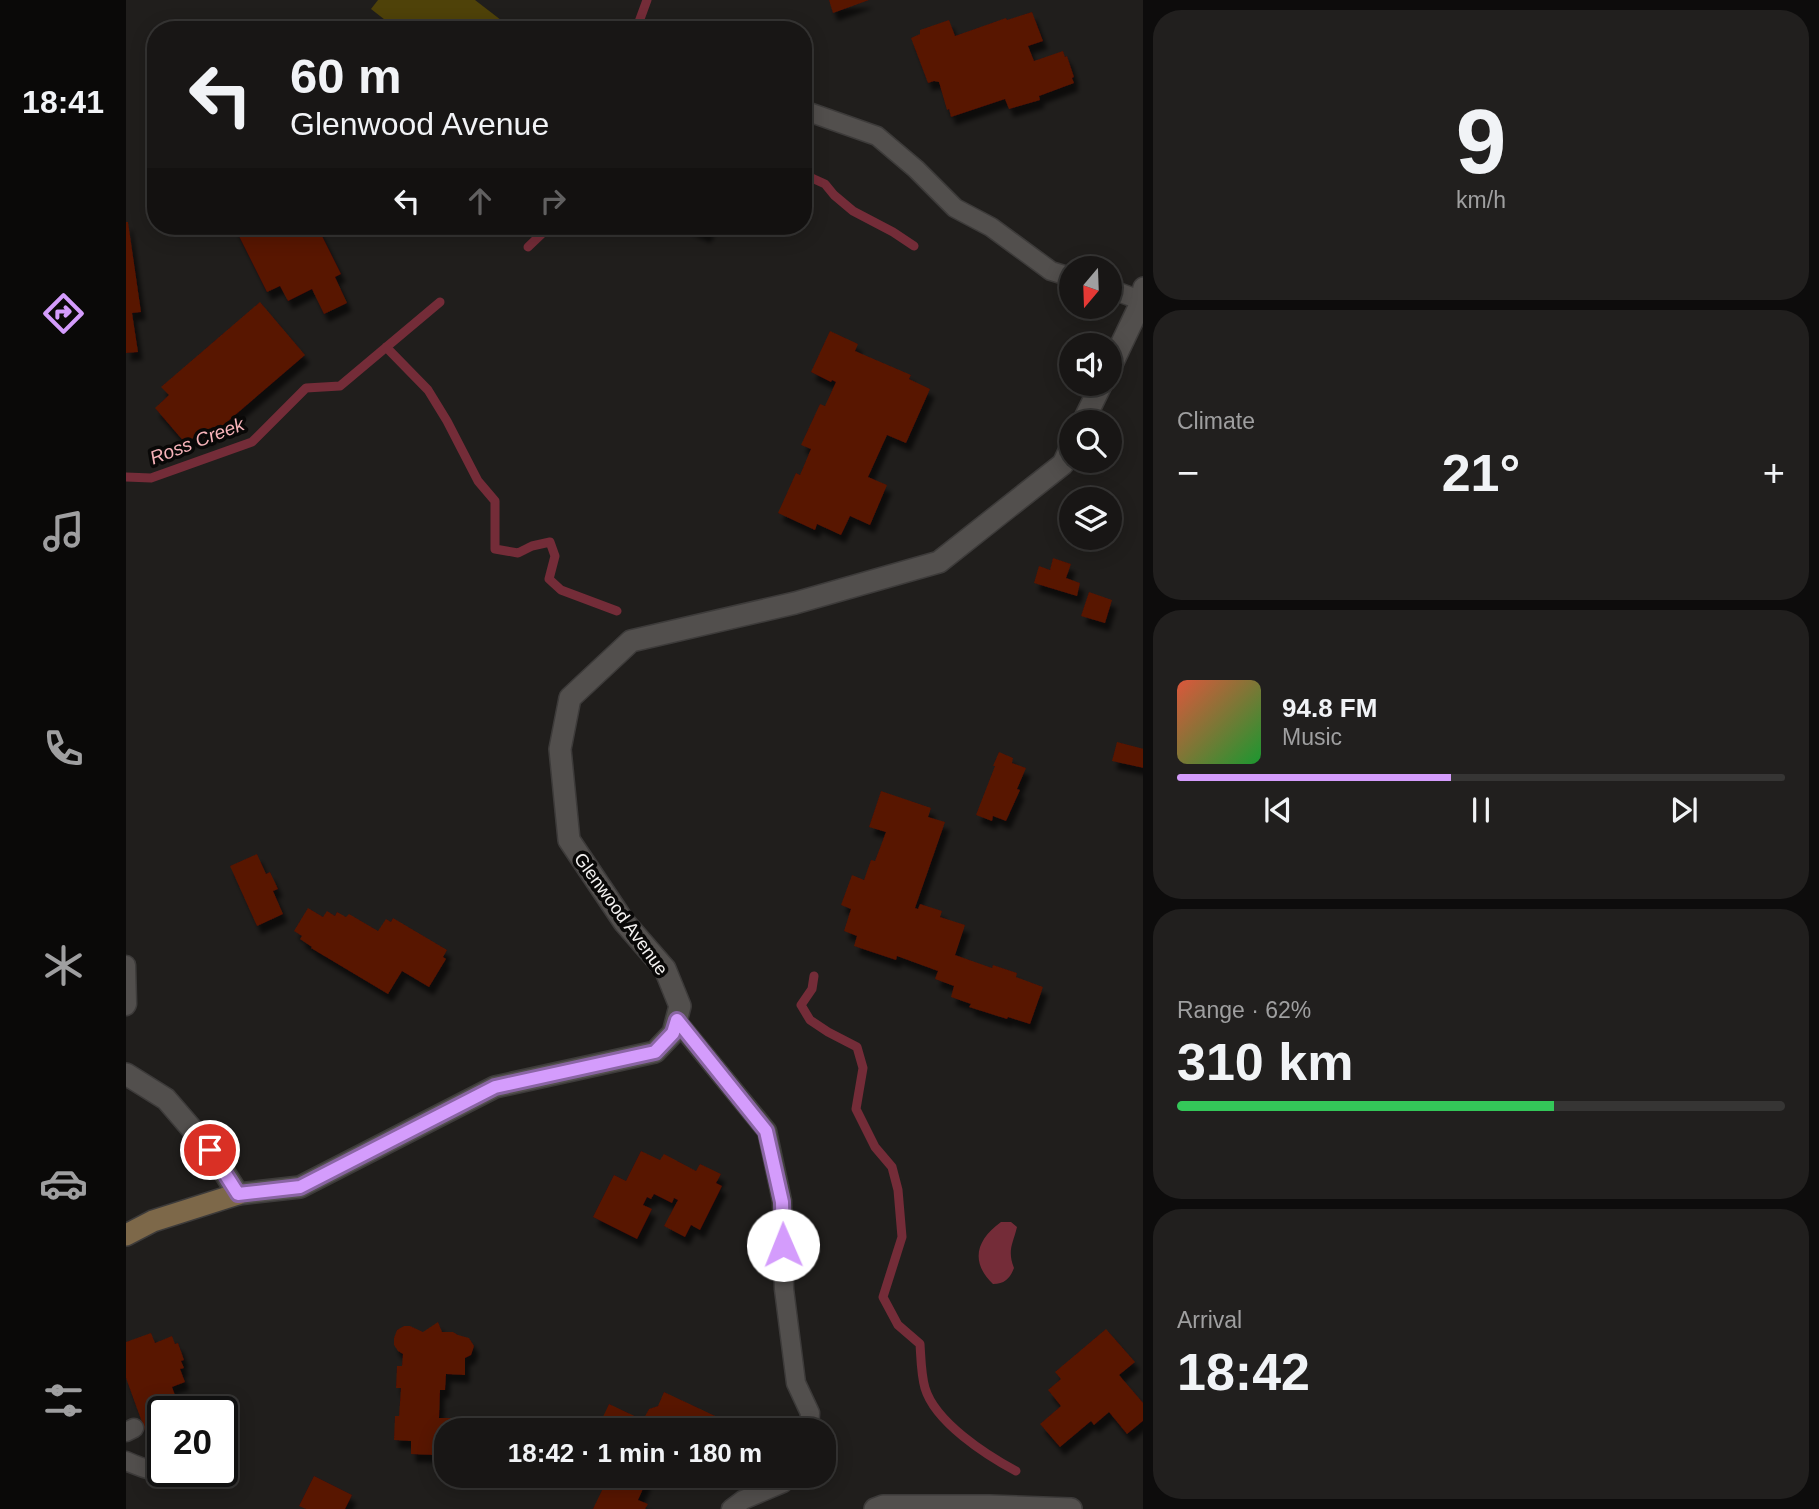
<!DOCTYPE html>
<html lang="en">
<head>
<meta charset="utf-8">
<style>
	body { margin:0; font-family:Arial,sans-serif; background:#211f1e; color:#f1f3f6; height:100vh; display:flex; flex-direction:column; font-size:26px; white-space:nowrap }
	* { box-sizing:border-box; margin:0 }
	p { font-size:23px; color:#9f9fa0 }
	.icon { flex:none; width:38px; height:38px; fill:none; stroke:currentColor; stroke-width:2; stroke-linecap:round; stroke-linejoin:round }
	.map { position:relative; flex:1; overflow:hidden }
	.drawer { display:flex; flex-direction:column; gap:10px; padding:10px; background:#0d0c0c; width:676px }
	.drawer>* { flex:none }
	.top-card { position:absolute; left:21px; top:21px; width:665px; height:214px; border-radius:28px; box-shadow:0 4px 18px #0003,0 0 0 2px #363534; background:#181615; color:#f1f3f6; overflow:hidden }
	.needle { width:46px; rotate:199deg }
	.buttons { position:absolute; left:933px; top:256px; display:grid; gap:14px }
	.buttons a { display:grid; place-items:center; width:63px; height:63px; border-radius:50%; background:#181615; box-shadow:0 4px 18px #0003,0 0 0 2px #363534; font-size:35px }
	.speed { position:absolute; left:21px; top:1396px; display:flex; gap:14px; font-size:35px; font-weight:700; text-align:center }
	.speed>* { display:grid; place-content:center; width:91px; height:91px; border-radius:50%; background:#181615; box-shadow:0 4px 18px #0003,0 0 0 2px #363534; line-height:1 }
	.speed .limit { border:4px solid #111; border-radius:10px; background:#fff; color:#111 }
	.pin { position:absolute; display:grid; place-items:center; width:60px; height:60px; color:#fff; margin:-30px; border:4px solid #fff; border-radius:50%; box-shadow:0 2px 7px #0007 }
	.me { position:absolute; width:77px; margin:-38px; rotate:359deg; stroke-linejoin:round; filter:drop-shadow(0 0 5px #0008) }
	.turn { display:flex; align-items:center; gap:24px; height:147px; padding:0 28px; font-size:32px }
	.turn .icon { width:91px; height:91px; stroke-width:2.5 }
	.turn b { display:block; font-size:49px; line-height:60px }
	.lanes { display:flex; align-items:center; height:66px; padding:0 28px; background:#0003; justify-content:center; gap:35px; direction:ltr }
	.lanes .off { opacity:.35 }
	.big { font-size:52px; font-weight:600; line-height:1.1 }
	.drawer .widget { flex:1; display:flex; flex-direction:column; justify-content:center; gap:10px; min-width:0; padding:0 24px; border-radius:28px; background:#211f1e }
	.drawer .dial { align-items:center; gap:0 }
	.dial b { font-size:91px; line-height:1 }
	.song { display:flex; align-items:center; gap:21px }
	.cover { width:84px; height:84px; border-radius:10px; background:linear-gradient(135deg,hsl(10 70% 55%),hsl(130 70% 35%)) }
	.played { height:7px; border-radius:4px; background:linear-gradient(90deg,#d49cfc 45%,#363534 45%) }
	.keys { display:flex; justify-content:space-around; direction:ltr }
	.heat { display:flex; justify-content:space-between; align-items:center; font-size:38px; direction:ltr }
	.charge { height:10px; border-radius:5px; background:linear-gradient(90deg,#34c759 62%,#363534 0) }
	.trip { position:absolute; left:308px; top:1418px; width:402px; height:70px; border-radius:28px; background:#181615; box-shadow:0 4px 18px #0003,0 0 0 2px #363534; font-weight:600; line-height:70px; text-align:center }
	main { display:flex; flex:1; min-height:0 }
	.tab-bar { display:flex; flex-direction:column; width:126px; justify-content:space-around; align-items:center; background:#0a0908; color:#9f9fa0 }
	.tab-bar .icon { width:49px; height:49px }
	.tab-bar .current { color:#d49cfc }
	.tab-bar b { font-size:32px; color:#f1f3f6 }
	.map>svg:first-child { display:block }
	.green { fill:#4f4209 }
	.water { fill:#742c38 }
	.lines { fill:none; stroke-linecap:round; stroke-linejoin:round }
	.stream { stroke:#742c38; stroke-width:9 }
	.building { fill:#581406; filter:url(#shadow) }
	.lane-casing { stroke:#3d3b3a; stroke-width:21 }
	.street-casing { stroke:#3d3b3a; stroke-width:24 }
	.secondary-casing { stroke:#3d3b3a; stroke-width:24 }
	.lane { stroke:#524f4d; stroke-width:18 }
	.street { stroke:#524f4d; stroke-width:21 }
	.secondary { stroke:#7d6849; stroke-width:21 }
	.route-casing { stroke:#8a65a4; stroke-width:18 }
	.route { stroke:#d49cfc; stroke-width:12 }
	.labels { text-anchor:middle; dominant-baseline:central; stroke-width:7; stroke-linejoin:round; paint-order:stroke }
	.street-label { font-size:18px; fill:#f4f2f1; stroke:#090807 }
	.water-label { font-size:19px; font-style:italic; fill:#f6b3b9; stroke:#090807 }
</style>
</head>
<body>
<main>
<nav class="tab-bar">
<b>18:41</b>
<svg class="icon current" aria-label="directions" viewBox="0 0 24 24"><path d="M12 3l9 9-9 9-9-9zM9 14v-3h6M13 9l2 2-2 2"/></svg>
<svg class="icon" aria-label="music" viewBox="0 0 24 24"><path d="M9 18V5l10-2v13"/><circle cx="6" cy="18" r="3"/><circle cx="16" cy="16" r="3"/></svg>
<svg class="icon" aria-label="phone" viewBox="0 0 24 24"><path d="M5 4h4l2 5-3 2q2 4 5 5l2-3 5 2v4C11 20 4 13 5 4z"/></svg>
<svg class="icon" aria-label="climate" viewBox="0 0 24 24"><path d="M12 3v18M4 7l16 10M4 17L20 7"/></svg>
<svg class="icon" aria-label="car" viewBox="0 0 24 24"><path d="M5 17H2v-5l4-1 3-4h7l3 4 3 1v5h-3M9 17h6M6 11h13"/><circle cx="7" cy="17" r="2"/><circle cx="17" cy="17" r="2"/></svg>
<svg class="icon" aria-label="filters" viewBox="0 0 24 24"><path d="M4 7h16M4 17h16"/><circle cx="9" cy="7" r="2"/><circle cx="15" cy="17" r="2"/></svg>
</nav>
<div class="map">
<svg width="1018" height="1509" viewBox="0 0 1018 1509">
	<defs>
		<filter id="shadow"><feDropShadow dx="4.5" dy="8" stdDeviation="2" flood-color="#0009"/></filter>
	</defs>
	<rect width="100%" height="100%" fill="#201e1c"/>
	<path class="green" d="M 252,0 L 349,0 L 388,30 L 272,30 L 245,9 Z"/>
	<path class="water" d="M 875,1222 L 885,1222 L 891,1227 C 887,1244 881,1250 888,1268 C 884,1278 879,1284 867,1284 C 844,1262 850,1240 875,1222 Z"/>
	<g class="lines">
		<path class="stream" d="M 510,30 L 521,0
			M 677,174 L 699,184 L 708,195 L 727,211 L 767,232 L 788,246
			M 402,247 L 424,226
			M 260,347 L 302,390 L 321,421 L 352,481 L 369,501 L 369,549 L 392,553 L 406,546 L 424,542 L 429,556 L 423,579 L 435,590 L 491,611
			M 0,477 L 25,478 L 126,442 L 180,388 L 214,386 L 314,302
			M 688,976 L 686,989 L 675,1005 L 684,1020 L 702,1032 L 731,1047 L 737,1068 L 730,1109 L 749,1147 L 766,1167 L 772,1190 L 776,1237 L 757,1297 L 772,1325 L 794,1344 C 795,1358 795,1374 799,1388 C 809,1422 860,1455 890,1471"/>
	</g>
	<path class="building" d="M 703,0 L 743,0 L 707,13 Z
		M 906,12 L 917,41 L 902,46 L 908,61 L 937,51 L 939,57 L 941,56 L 948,77 L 946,78 L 948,83 L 913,96 L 914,100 L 883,109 L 879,99 L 825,117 L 823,109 L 821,110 L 813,82 L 808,81 L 802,83 L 785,38 L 794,34 L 794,30 L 823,20 L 829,36 L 880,18 L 881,20 Z
		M 0,222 L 2,222 L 15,312 L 6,313 L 12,352 L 0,353 Z
		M 108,226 L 191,226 L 215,274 L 209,277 L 221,303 L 198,314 L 186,289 L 162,301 L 154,286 L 141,292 Z
		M 560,226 L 585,226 L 580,235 Z
		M 134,302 L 179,355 L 80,440 L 74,432 L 60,444 L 29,408 L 43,395 L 35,387 Z
		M 704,331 L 732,344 L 729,351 L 785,375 L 783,379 L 804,389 L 780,443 L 761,435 L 742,477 L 761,485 L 744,525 L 724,516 L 715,535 L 691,524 L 689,530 L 652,513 L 670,473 L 674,475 L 685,449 L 675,445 L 694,404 L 699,406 L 710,382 L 706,380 L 705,382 L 685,372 Z
		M 927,558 L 945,564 L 940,578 L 954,583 L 951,596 L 908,583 L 913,566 L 924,570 Z
		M 963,592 L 986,600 L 979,623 L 955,616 Z
		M 991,742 L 1018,749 L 1018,768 L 986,761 Z
		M 873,752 L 887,758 L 886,763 L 900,768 L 891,789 L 894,790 L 880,821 L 867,816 L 866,821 L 850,815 L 869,766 L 867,766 Z
		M 755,791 L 805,808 L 802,817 L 819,822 L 789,908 L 792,909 L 794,904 L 816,911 L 814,917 L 839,925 L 829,955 L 866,968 L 867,965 L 891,973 L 890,977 L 917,987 L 904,1024 L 882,1017 L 881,1019 L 843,1007 L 845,1004 L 825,997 L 828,986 L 809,979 L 812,971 L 771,956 L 770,960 L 728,946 L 731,936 L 718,931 L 725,909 L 715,905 L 726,875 L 738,880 L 745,860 L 749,861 L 760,832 L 743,827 Z
		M 131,854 L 140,874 L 144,872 L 152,889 L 147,891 L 157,914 L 131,926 L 104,866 Z
		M 182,908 L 197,917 L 201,911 L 209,916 L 211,912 L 220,917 L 223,914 L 252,931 L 260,919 L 265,922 L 267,918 L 321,950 L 317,957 L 320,959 L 303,987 L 276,971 L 262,994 L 185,948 L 186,947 L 174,939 L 176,936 L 168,931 Z
		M 515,1151 L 534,1160 L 538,1154 L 570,1171 L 574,1164 L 595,1174 L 590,1183 L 596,1186 L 574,1230 L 565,1225 L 559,1237 L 538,1226 L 552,1200 L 548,1198 L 546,1203 L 528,1194 L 525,1199 L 521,1197 L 517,1205 L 526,1209 L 511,1239 L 467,1217 L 488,1175 L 500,1181 Z
		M 312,1322 L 316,1332 L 327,1332 L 332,1335 L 343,1338 L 348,1346 L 345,1355 L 339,1358 L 339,1375 L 320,1374 L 319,1390 L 314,1390 L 313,1418 L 332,1418 L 331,1430 L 320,1430 L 320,1443 L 309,1442 L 309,1455 L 285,1454 L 285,1441 L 268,1440 L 269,1416 L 273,1416 L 275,1388 L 270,1388 L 271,1366 L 276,1366 L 277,1354 L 272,1351 L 268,1345 L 268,1338 L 271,1330 L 278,1326 L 284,1326 L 297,1332 Z
		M 980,1329 L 1009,1362 L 993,1375 L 1018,1404 L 1018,1420 L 1001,1434 L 983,1412 L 968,1425 L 965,1421 L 934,1447 L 914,1424 L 935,1406 L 922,1390 L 935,1379 L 929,1372 Z
		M 25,1333 L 29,1343 L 46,1336 L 49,1344 L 52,1343 L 58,1360 L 55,1361 L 58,1368 L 54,1369 L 59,1382 L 46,1387 L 55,1412 L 37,1412 L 37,1456 L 29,1458 L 0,1378 L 0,1342 Z
		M 538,1392 L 619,1430 L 471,1430 L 483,1404 L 517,1420 L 523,1409 L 532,1406 Z
		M 491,1475 L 523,1475 L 512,1500 L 522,1504 L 519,1509 L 467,1509 L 479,1484 L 485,1487 Z
		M 188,1476 L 226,1495 L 219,1509 L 180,1509 L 173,1506 Z"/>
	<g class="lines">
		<defs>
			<path id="lane" d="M 677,110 L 751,136 L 790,169 L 829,208 L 865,227 L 925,271 L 945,277
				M 984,289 L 1014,300
				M 0,965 L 1,1004 L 0,1006
				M 550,1020 L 641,1131 L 656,1201 L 658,1289 L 670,1383 L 684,1413 L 683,1430
				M 0,1432 L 8,1428
				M 0,1461 C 18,1469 42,1477 62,1472
				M 605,1509 L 617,1500 L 657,1483 L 663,1475"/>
			<path id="street" d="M 984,368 L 1014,305 L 1018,288
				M 957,422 L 976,383
				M 0,1074 L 40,1099 L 84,1150 L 112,1194 L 174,1187 L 369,1087 L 529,1052 L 547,1033 L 554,1006 L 539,969 L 498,922 L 443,840 L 434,749 L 444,698 L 505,641 L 669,603 L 813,562 L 937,464 L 945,447
				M 749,1509 L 757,1506 L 863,1506 L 945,1509"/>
			<path id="secondary" d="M 0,1235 L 27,1221 L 112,1194"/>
		</defs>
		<use href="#lane" class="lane-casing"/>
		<use href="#street" class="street-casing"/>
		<use href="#secondary" class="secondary-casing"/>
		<use href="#lane" class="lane"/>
		<use href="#street" class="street"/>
		<use href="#secondary" class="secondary"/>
	</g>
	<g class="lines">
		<defs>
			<path id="route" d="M 84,1150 L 112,1194 L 174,1187 L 369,1087 L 529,1052 L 547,1033 L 551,1020 L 640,1131 L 656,1202 L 657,1245"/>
		</defs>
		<use href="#route" class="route-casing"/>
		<use href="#route" class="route"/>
	</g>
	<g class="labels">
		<g class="street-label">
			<text transform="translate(495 914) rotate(54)">Glenwood Avenue</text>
		</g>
		<g class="water-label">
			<text transform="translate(71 441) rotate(-21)">Ross Creek</text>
		</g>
	</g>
</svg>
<div class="buttons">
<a><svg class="needle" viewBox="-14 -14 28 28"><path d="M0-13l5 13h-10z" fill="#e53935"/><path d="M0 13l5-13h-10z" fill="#9f9fa0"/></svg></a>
<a><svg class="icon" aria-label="sound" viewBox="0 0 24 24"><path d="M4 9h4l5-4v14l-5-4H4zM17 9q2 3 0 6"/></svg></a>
<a><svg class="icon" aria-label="search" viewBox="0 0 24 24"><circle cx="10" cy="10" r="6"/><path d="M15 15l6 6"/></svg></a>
<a><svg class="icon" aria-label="layers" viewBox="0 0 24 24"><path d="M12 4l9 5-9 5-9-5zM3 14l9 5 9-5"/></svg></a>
</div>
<div class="speed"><div class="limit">20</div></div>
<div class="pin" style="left:84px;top:1150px;background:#d93025"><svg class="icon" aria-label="arrive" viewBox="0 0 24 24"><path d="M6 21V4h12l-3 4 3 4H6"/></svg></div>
<svg class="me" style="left:657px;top:1245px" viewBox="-20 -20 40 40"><circle r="19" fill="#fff"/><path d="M0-13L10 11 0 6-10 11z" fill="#d49cfc"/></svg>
<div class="trip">18:42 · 1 min · 180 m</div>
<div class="top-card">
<div class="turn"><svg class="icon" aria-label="left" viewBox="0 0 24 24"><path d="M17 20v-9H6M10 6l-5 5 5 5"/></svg><div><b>60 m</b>Glenwood Avenue</div></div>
<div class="lanes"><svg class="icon" aria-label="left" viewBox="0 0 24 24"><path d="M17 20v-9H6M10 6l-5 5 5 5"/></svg><svg class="icon off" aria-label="ahead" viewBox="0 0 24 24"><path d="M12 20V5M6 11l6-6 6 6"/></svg><svg class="icon off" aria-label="right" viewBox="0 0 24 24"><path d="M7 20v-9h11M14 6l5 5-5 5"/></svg></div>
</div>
</div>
<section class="drawer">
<div class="widget dial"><b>9</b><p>km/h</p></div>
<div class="widget"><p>Climate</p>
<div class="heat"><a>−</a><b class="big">21°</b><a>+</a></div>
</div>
<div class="widget">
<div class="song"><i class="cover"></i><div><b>94.8 FM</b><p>Music</p></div></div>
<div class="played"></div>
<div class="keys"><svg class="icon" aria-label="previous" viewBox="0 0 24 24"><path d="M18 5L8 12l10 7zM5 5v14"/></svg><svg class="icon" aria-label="pause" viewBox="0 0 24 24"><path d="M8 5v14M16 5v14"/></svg><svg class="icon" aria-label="next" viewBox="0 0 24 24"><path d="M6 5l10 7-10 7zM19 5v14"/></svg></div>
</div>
<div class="widget"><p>Range · 62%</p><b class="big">310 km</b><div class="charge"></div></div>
<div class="widget"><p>Arrival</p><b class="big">18:42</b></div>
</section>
</main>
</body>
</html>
